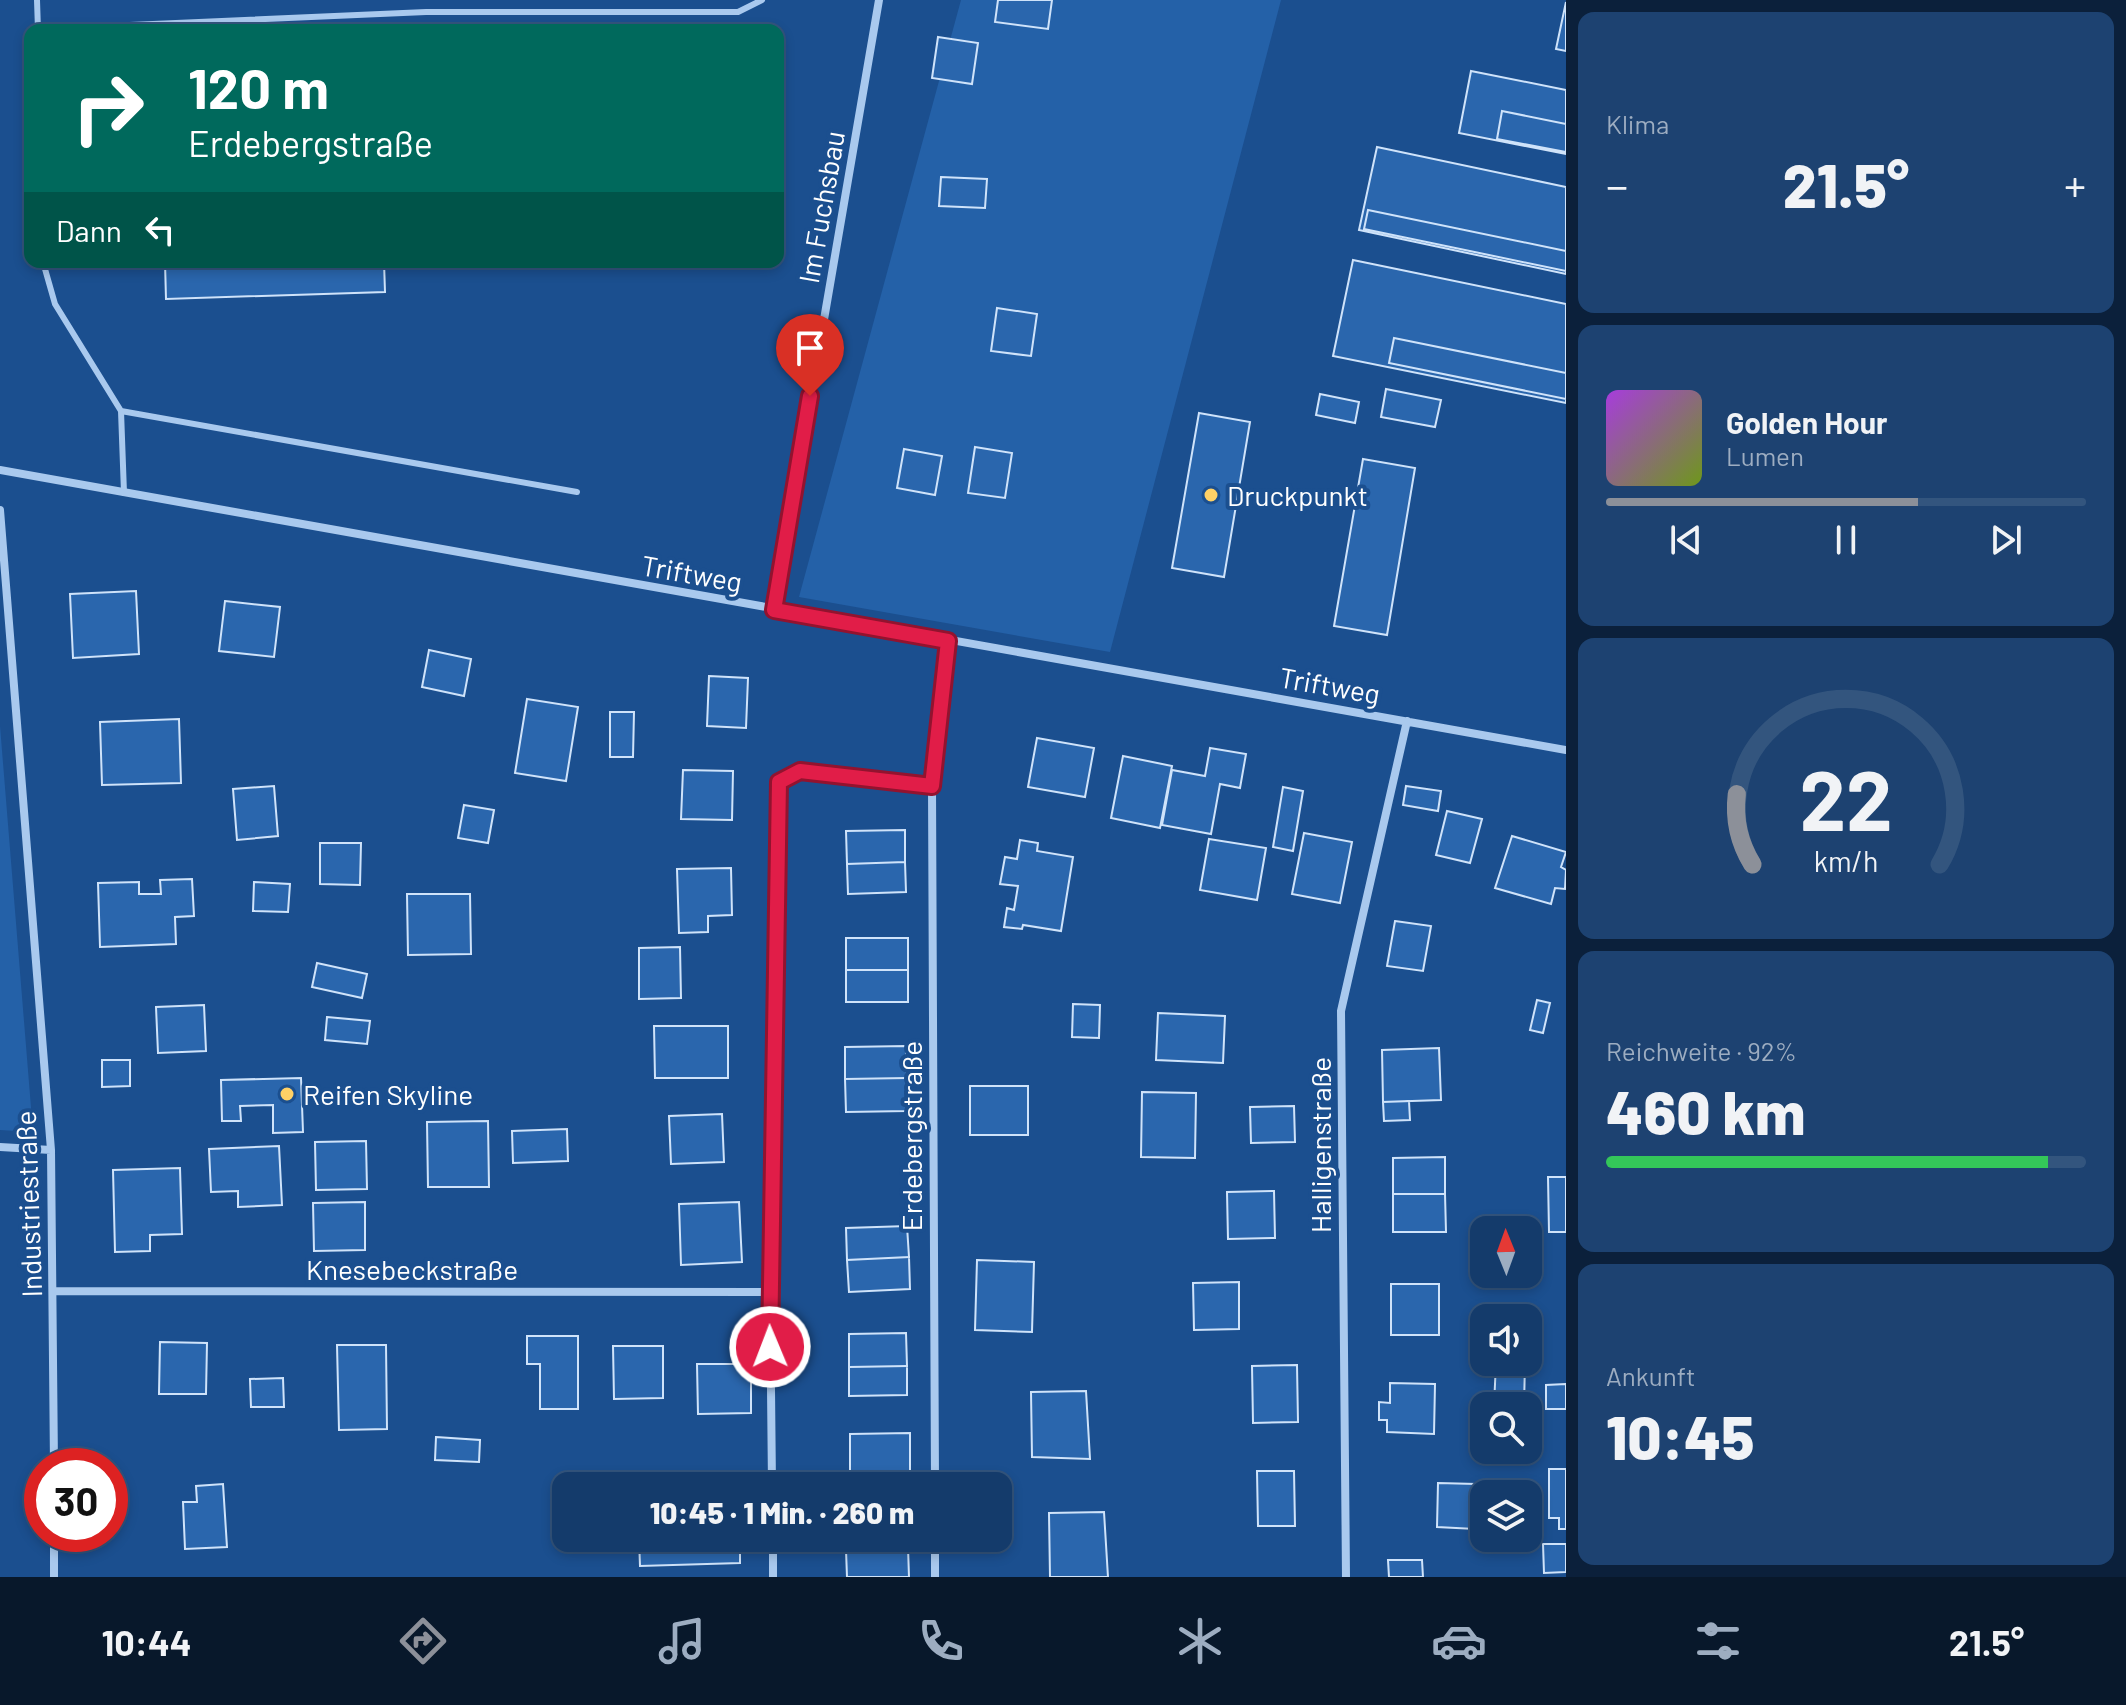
<!DOCTYPE html>
<html lang="de">
<head>
<meta charset="utf-8">
<style>
	body { margin:0; font-family:Barlow,sans-serif; background:#1d4271; color:#f1f3f6; height:100vh; display:flex; flex-direction:column; font-size:30px; white-space:nowrap }
	* { box-sizing:border-box; margin:0 }
	p { font-size:26px; color:#9dadc1 }
	.icon { flex:none; width:44px; height:44px; fill:none; stroke:currentColor; stroke-width:2; stroke-linecap:round; stroke-linejoin:round }
	.map { position:relative; flex:1; overflow:hidden }
	.details { display:flex; flex-direction:column; gap:12px; padding:12px; background:#0b203b; width:560px }
	.details>* { flex:none }
	.top-card { position:absolute; left:24px; top:24px; width:760px; height:244px; border-radius:16px; box-shadow:0 4px 12px #0003,0 0 0 2px #33557e; background:#00695c; color:#fff; overflow:hidden }
	.needle { width:52px; rotate:359deg }
	.buttons { position:absolute; left:1470px; top:1216px; display:grid; gap:16px }
	.buttons a { display:grid; place-items:center; width:72px; height:72px; border-radius:16px; background:#143b6b; box-shadow:0 4px 12px #0003,0 0 0 2px #33557e; font-size:40px }
	.speed { position:absolute; left:24px; top:1448px; display:flex; gap:16px; font-size:40px; font-weight:700; text-align:center }
	.speed>* { display:grid; place-content:center; width:104px; height:104px; border-radius:50%; background:#143b6b; box-shadow:0 4px 12px #0003,0 0 0 2px #33557e; line-height:1 }
	.speed .limit { border:12px solid #d22; background:#fff; color:#111 }
	.pin { position:absolute; display:grid; place-items:center; width:68px; height:68px; color:#fff; margin:-82px -34px; border-radius:50% 50% 50% 0; rotate:-45deg; box-shadow:0 0 8px #0007 }
	.pin .icon { rotate:45deg }
	.me { position:absolute; width:88px; margin:-44px; rotate:359deg; stroke-linejoin:round; filter:drop-shadow(0 0 6px #0008) }
	.turn { display:flex; align-items:center; gap:28px; height:168px; padding:0 32px; font-size:36px }
	.turn .icon { width:104px; height:104px; stroke-width:2.5 }
	.turn b { display:block; font-size:56px; line-height:68px }
	.then { display:flex; align-items:center; height:76px; padding:0 32px; background:#0003; gap:16px; font-size:30px }
	.big { font-size:60px; font-weight:800; line-height:1.1 }
	.details .tile { flex:1; display:flex; flex-direction:column; justify-content:center; gap:12px; min-width:0; padding:0 28px; border-radius:16px; background:#1d4271 }
	.details .dial { align-items:center; gap:0 }
	.dial svg { height:208px; overflow:visible; fill:none; stroke:#33557e; stroke-width:7; stroke-linecap:round; text-anchor:middle }
	.dial text { fill:#f1f3f6; stroke:none }
	.song { display:flex; align-items:center; gap:24px }
	.cover { width:96px; height:96px; border-radius:12px; background:linear-gradient(135deg,hsl(280 70% 55%),hsl(80 70% 35%)) }
	.played { height:8px; border-radius:4px; background:linear-gradient(90deg,#8c9099 65%,#33557e 65%) }
	.keys { display:flex; justify-content:space-around; direction:ltr }
	.heat { display:flex; justify-content:space-between; align-items:center; font-size:44px; direction:ltr }
	.charge { height:12px; border-radius:6px; background:linear-gradient(90deg,#34c759 92%,#33557e 0) }
	.trip { position:absolute; left:552px; top:1472px; width:460px; height:80px; border-radius:16px; background:#143b6b; box-shadow:0 4px 12px #0003,0 0 0 2px #33557e; font-weight:800; line-height:80px; text-align:center }
	.menu { display:flex; height:128px; justify-content:space-around; align-items:center; background:#08182b; color:#9dadc1 }
	.menu .icon { width:56px; height:56px }
	.menu .active { color:#8c9099 }
	.menu b { font-size:36px; color:#f1f3f6 }
	main { display:flex; flex:1; min-height:0 }
	.map>svg:first-child { display:block }
	.green { fill:#2461a8 }
	.building { fill:#2a66ad; stroke:#cfe3fa; stroke-width:2 }
	.lines { fill:none; stroke-linecap:round; stroke-linejoin:round }
	.service { stroke:#a9c9ee; stroke-width:6 }
	.minor { stroke:#a9c9ee; stroke-width:8 }
	.route-casing { stroke:#92132f; stroke-width:20 }
	.route { stroke:#e11d48; stroke-width:14 }
	.poi-dot { fill:#ffd166; stroke:#1b4f8f; stroke-width:3 }
	.labels { text-anchor:middle; dominant-baseline:central; stroke-width:8; stroke-linejoin:round; paint-order:stroke }
	.street-label { font-size:28px; fill:#fff; stroke:#1b4f8f }
	.poi-label { font-size:28px; fill:#fff; stroke:#1b4f8f; text-anchor:start }
</style>
</head>
<body>
<main>
<div class="map">
<svg width="1566" height="1577" viewBox="0 0 1566 1577">
	<rect width="100%" height="100%" fill="#1b4f8f"/>
	<path class="green" d="M 961,0 L 1281,0 L 1110,652 L 799,597 Z
		M 0,726 L 33,1132 L 0,1130 Z"/>
	<path class="building" d="M 998,0 L 1052,0 L 1048,29 L 995,22 Z
		M 1566,2 L 1566,51 L 1556,49 Z
		M 938,37 L 978,43 L 972,84 L 932,78 Z
		M 1471,71 L 1566,90 L 1566,154 L 1459,133 Z
		M 1502,111 L 1566,124 L 1566,152 L 1497,139 Z
		M 1377,147 L 1566,187 L 1566,274 L 1359,230 Z
		M 941,177 L 987,179 L 985,208 L 939,206 Z
		M 1368,210 L 1566,251 L 1566,271 L 1364,229 Z
		M 1353,260 L 1566,304 L 1566,403 L 1333,356 Z
		M 165,262 L 384,262 L 385,292 L 166,299 Z
		M 997,308 L 1037,314 L 1031,356 L 991,351 Z
		M 1394,338 L 1566,373 L 1566,399 L 1389,363 Z
		M 1386,389 L 1441,400 L 1435,427 L 1381,417 Z
		M 1320,394 L 1359,402 L 1355,423 L 1316,415 Z
		M 1199,413 L 1250,422 L 1224,577 L 1172,568 Z
		M 975,447 L 1012,453 L 1005,498 L 968,493 Z
		M 904,449 L 942,456 L 935,495 L 897,488 Z
		M 1363,459 L 1415,468 L 1387,635 L 1334,626 Z
		M 136,591 L 139,654 L 73,658 L 70,594 Z
		M 225,601 L 280,607 L 274,657 L 219,651 Z
		M 429,650 L 471,659 L 464,696 L 422,687 Z
		M 709,676 L 748,678 L 746,728 L 707,726 Z
		M 527,699 L 578,707 L 566,781 L 515,773 Z
		M 610,712 L 634,712 L 633,757 L 610,757 Z
		M 179,719 L 181,783 L 102,785 L 100,722 Z
		M 1037,738 L 1094,748 L 1085,797 L 1028,787 Z
		M 1210,748 L 1246,754 L 1240,788 L 1220,784 L 1211,834 L 1162,825 L 1172,770 L 1205,776 Z
		M 1123,756 L 1172,766 L 1160,828 L 1111,818 Z
		M 683,770 L 733,771 L 732,820 L 681,819 Z
		M 274,786 L 278,836 L 237,840 L 233,789 Z
		M 1406,786 L 1441,791 L 1438,811 L 1403,805 Z
		M 1283,787 L 1303,791 L 1293,851 L 1273,847 Z
		M 464,805 L 494,810 L 488,843 L 458,838 Z
		M 1447,811 L 1482,819 L 1470,863 L 1436,855 Z
		M 905,830 L 905,862 L 847,864 L 846,831 Z
		M 1304,833 L 1352,842 L 1340,903 L 1292,894 Z
		M 1512,836 L 1566,852 L 1561,867 L 1566,870 L 1565,889 L 1555,888 L 1551,904 L 1495,888 Z
		M 1209,839 L 1266,848 L 1257,900 L 1200,890 Z
		M 1020,840 L 1038,843 L 1037,851 L 1073,857 L 1061,931 L 1023,925 L 1022,929 L 1004,927 L 1007,908 L 1014,910 L 1018,886 L 1000,884 L 1005,857 L 1017,859 Z
		M 320,843 L 361,843 L 360,885 L 320,884 Z
		M 905,862 L 906,892 L 848,894 L 847,864 Z
		M 731,868 L 732,915 L 708,916 L 708,932 L 679,933 L 677,869 Z
		M 192,879 L 194,916 L 175,917 L 176,944 L 100,947 L 98,883 L 139,882 L 139,894 L 161,894 L 160,880 Z
		M 254,882 L 290,884 L 288,912 L 253,911 Z
		M 407,894 L 470,894 L 471,954 L 408,955 Z
		M 1395,921 L 1431,926 L 1423,971 L 1387,966 Z
		M 846,938 L 908,938 L 908,970 L 846,970 Z
		M 680,947 L 681,998 L 639,999 L 639,948 Z
		M 317,963 L 367,974 L 362,998 L 312,987 Z
		M 846,970 L 908,970 L 908,1002 L 846,1002 Z
		M 1537,1000 L 1550,1003 L 1543,1033 L 1530,1030 Z
		M 1073,1004 L 1100,1005 L 1099,1038 L 1072,1037 Z
		M 204,1005 L 206,1051 L 158,1053 L 156,1007 Z
		M 1158,1013 L 1225,1016 L 1223,1063 L 1156,1060 Z
		M 327,1017 L 370,1021 L 367,1044 L 325,1040 Z
		M 654,1026 L 728,1026 L 728,1078 L 655,1078 Z
		M 906,1046 L 907,1078 L 845,1079 L 845,1047 Z
		M 1439,1048 L 1441,1100 L 1383,1102 L 1382,1050 Z
		M 102,1060 L 130,1060 L 130,1086 L 102,1087 Z
		M 301,1078 L 303,1132 L 273,1133 L 273,1105 L 240,1106 L 241,1121 L 222,1121 L 221,1080 Z
		M 907,1078 L 907,1111 L 846,1112 L 845,1079 Z
		M 970,1086 L 1028,1086 L 1028,1135 L 970,1135 Z
		M 1142,1092 L 1196,1093 L 1195,1158 L 1141,1157 Z
		M 1409,1101 L 1410,1120 L 1384,1121 L 1383,1102 Z
		M 1294,1106 L 1295,1142 L 1251,1143 L 1250,1107 Z
		M 722,1114 L 724,1162 L 671,1164 L 669,1116 Z
		M 488,1121 L 489,1187 L 428,1187 L 427,1122 Z
		M 567,1129 L 568,1161 L 513,1163 L 512,1131 Z
		M 366,1141 L 367,1189 L 316,1190 L 315,1142 Z
		M 279,1146 L 282,1205 L 238,1207 L 238,1191 L 211,1192 L 209,1149 Z
		M 1445,1157 L 1445,1194 L 1393,1194 L 1393,1158 Z
		M 180,1168 L 182,1234 L 150,1235 L 150,1251 L 115,1252 L 113,1170 Z
		M 1548,1177 L 1566,1177 L 1566,1232 L 1549,1232 Z
		M 1274,1191 L 1275,1238 L 1228,1239 L 1227,1192 Z
		M 1393,1194 L 1445,1194 L 1446,1232 L 1393,1232 Z
		M 365,1202 L 365,1250 L 314,1251 L 313,1203 Z
		M 739,1202 L 742,1262 L 681,1265 L 679,1204 Z
		M 907,1226 L 909,1257 L 847,1260 L 846,1228 Z
		M 909,1257 L 910,1289 L 849,1292 L 847,1260 Z
		M 977,1260 L 1034,1262 L 1032,1332 L 975,1330 Z
		M 1239,1282 L 1239,1329 L 1194,1330 L 1193,1283 Z
		M 1391,1284 L 1439,1284 L 1439,1335 L 1391,1335 Z
		M 906,1333 L 907,1366 L 849,1367 L 849,1334 Z
		M 527,1336 L 578,1336 L 578,1409 L 540,1409 L 540,1364 L 527,1364 Z
		M 160,1342 L 207,1343 L 206,1394 L 159,1394 Z
		M 337,1345 L 386,1345 L 387,1429 L 339,1430 Z
		M 613,1346 L 663,1346 L 663,1398 L 614,1399 Z
		M 1496,1362 L 1525,1362 L 1524,1406 L 1494,1406 Z
		M 697,1364 L 751,1364 L 751,1413 L 698,1414 Z
		M 1297,1365 L 1298,1422 L 1253,1423 L 1252,1366 Z
		M 907,1366 L 907,1395 L 849,1396 L 849,1367 Z
		M 283,1378 L 284,1407 L 251,1407 L 250,1379 Z
		M 1390,1383 L 1435,1384 L 1434,1434 L 1387,1432 L 1387,1420 L 1379,1420 L 1379,1402 L 1390,1403 Z
		M 1566,1384 L 1566,1409 L 1546,1409 L 1546,1385 Z
		M 1086,1391 L 1090,1459 L 1032,1457 L 1031,1392 Z
		M 910,1433 L 910,1471 L 850,1471 L 850,1434 Z
		M 436,1437 L 480,1440 L 479,1462 L 435,1460 Z
		M 1549,1469 L 1566,1469 L 1566,1529 L 1559,1529 L 1559,1518 L 1549,1518 Z
		M 850,1471 L 910,1471 L 910,1486 L 850,1486 Z
		M 1257,1471 L 1294,1471 L 1295,1526 L 1258,1526 Z
		M 1438,1483 L 1476,1484 L 1475,1529 L 1437,1527 Z
		M 223,1484 L 227,1547 L 185,1549 L 183,1502 L 197,1502 L 196,1486 Z
		M 1104,1512 L 1108,1577 L 1050,1577 L 1049,1513 Z
		M 639,1538 L 713,1538 L 713,1544 L 740,1543 L 740,1563 L 640,1566 Z
		M 1543,1544 L 1566,1544 L 1566,1572 L 1544,1573 Z
		M 908,1547 L 909,1577 L 847,1577 L 846,1550 Z
		M 1388,1560 L 1422,1560 L 1423,1577 L 1389,1577 Z"/>
	<g class="lines">
		<path class="service" d="M 37,0 L 38,30
			M 38,29 L 426,12 L 738,12 L 762,0
			M 43,262 L 55,304 L 121,411 L 124,493
			M 121,411 L 577,492"/>
		<path class="minor" d="M 0,470 L 1566,750
			M 0,510 L 51,1150 L 54,1466
			M 774,610 L 879,0
			M 0,1147 L 51,1150
			M 54,1291 L 770,1292
			M 772,1486 L 770,1292 L 779,782 L 800,771 L 932,786
			M 935,1486 L 932,786 L 948,641
			M 54,1534 L 54,1577
			M 773,1538 L 773,1577
			M 935,1538 L 935,1577
			M 1346,1577 L 1341,1011 L 1407,721"/>
	</g>
	<g class="lines">
		<defs>
			<path id="route" d="M 770,1347 L 779,782 L 800,771 L 932,786 L 948,641 L 774,610 L 810,396"/>
		</defs>
		<use href="#route" class="route-casing"/>
		<use href="#route" class="route"/>
	</g>
	<g class="poi-dot">
		<circle cx="1211" cy="495" r="8"/>
		<circle cx="287" cy="1094" r="8"/>
	</g>
	<g class="labels">
		<g class="street-label">
			<text transform="translate(821 207) rotate(-80)">Im Fuchsbau</text>
			<text transform="translate(692 573) rotate(10)">Triftweg</text>
			<text transform="translate(1330 685) rotate(10)">Triftweg</text>
			<text transform="translate(911 1136) rotate(-90)">Erdebergstraße</text>
			<text transform="translate(1320 1145) rotate(-90)">Halligenstraße</text>
			<text transform="translate(28 1204) rotate(-92)">Industriestraße</text>
			<text x="412" y="1269">Knesebeckstraße</text>
		</g>
		<g class="poi-label">
			<text x="1227" y="495">Druckpunkt</text>
			<text x="303" y="1094">Reifen Skyline</text>
		</g>
	</g>
</svg>
<div class="buttons">
<a><svg class="needle" viewBox="-14 -14 28 28"><path d="M0-13l5 13h-10z" fill="#e53935"/><path d="M0 13l5-13h-10z" fill="#9dadc1"/></svg></a>
<a><svg class="icon" aria-label="sound" viewBox="0 0 24 24"><path d="M4 9h4l5-4v14l-5-4H4zM17 9q2 3 0 6"/></svg></a>
<a><svg class="icon" aria-label="search" viewBox="0 0 24 24"><circle cx="10" cy="10" r="6"/><path d="M15 15l6 6"/></svg></a>
<a><svg class="icon" aria-label="layers" viewBox="0 0 24 24"><path d="M12 4l9 5-9 5-9-5zM3 14l9 5 9-5"/></svg></a>
</div>
<div class="speed"><div class="limit">30</div></div>
<div class="pin" style="left:810px;top:396px;background:#d93025"><svg class="icon" aria-label="arrive" viewBox="0 0 24 24"><path d="M6 21V4h12l-3 4 3 4H6"/></svg></div>
<svg class="me" style="left:770px;top:1347px" viewBox="-20 -20 40 40"><circle r="17" fill="#e11d48" stroke="#fff" stroke-width="3"/><path d="M0-11L8 9 0 5-8 9z" fill="#fff"/></svg>
<div class="trip">10:45 · 1 Min. · 260 m</div>
<div class="top-card">
<div class="turn"><svg class="icon" aria-label="right" viewBox="0 0 24 24"><path d="M7 20v-9h11M14 6l5 5-5 5"/></svg><div><b>120 m</b>Erdebergstraße</div></div>
<div class="then">Dann<svg class="icon" aria-label="left" viewBox="0 0 24 24"><path d="M17 20v-9H6M10 6l-5 5 5 5"/></svg></div>
</div>
</div>
<section class="details">
<div class="tile"><p>Klima</p>
<div class="heat"><a>−</a><b class="big">21.5°</b><a>+</a></div>
</div>
<div class="tile">
<div class="song"><i class="cover"></i><div><b>Golden Hour</b><p>Lumen</p></div></div>
<div class="played"></div>
<div class="keys"><svg class="icon" aria-label="previous" viewBox="0 0 24 24"><path d="M18 5L8 12l10 7zM5 5v14"/></svg><svg class="icon" aria-label="pause" viewBox="0 0 24 24"><path d="M8 5v14M16 5v14"/></svg><svg class="icon" aria-label="next" viewBox="0 0 24 24"><path d="M6 5l10 7-10 7zM19 5v14"/></svg></div>
</div>
<div class="tile dial"><svg viewBox="0 0 100 80">
<path d="M14 69A42 42 0 1 1 86 69"/>
<path d="M14 69A42 42 0 0 1 8 42" stroke="#8c9099"/>
<text x="50" y="56" font-size="32" font-weight="700">22</text>
<text x="50" y="72" font-size="11">km/h</text>
</svg></div>
<div class="tile"><p>Reichweite · 92%</p><b class="big">460 km</b><div class="charge"></div></div>
<div class="tile"><p>Ankunft</p><b class="big">10:45</b></div>
</section>
</main>
<nav class="menu">
<b>10:44</b>
<svg class="icon active" aria-label="directions" viewBox="0 0 24 24"><path d="M12 3l9 9-9 9-9-9zM9 14v-3h6M13 9l2 2-2 2"/></svg>
<svg class="icon" aria-label="music" viewBox="0 0 24 24"><path d="M9 18V5l10-2v13"/><circle cx="6" cy="18" r="3"/><circle cx="16" cy="16" r="3"/></svg>
<svg class="icon" aria-label="phone" viewBox="0 0 24 24"><path d="M5 4h4l2 5-3 2q2 4 5 5l2-3 5 2v4C11 20 4 13 5 4z"/></svg>
<svg class="icon" aria-label="climate" viewBox="0 0 24 24"><path d="M12 3v18M4 7l16 10M4 17L20 7"/></svg>
<svg class="icon" aria-label="car" viewBox="0 0 24 24"><path d="M5 17H2v-5l4-1 3-4h7l3 4 3 1v5h-3M9 17h6M6 11h13"/><circle cx="7" cy="17" r="2"/><circle cx="17" cy="17" r="2"/></svg>
<svg class="icon" aria-label="filters" viewBox="0 0 24 24"><path d="M4 7h16M4 17h16"/><circle cx="9" cy="7" r="2"/><circle cx="15" cy="17" r="2"/></svg>
<b>21.5°</b>
</nav>
</body>
</html>
